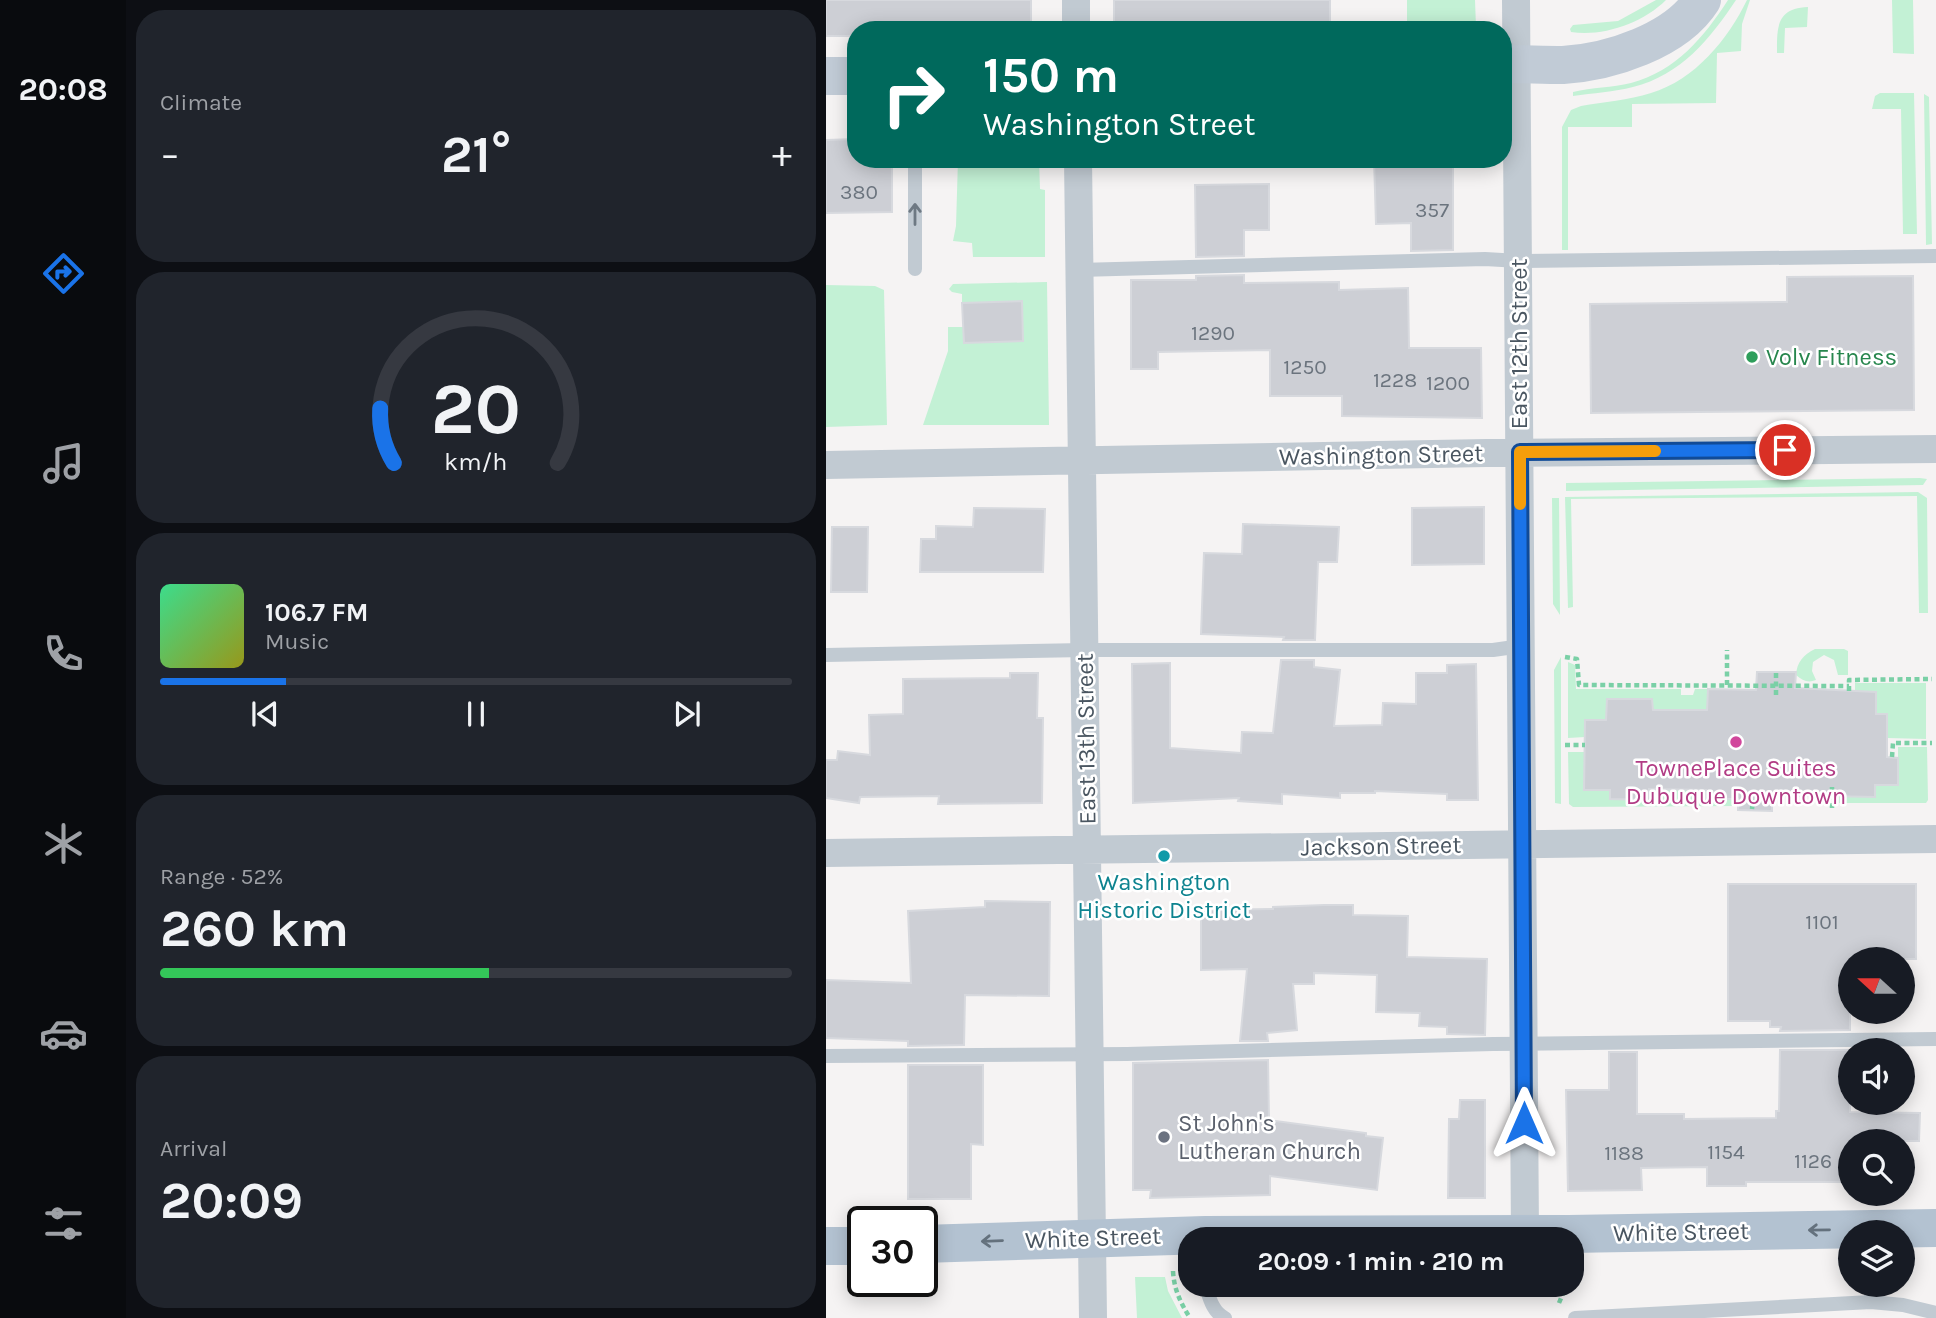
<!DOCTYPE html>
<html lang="en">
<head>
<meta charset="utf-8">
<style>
	body { margin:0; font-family:Karla,sans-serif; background:#20242c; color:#f1f3f6; height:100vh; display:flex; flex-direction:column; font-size:26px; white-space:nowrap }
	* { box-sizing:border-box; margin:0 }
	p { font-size:23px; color:#9ea1a6 }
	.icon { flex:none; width:38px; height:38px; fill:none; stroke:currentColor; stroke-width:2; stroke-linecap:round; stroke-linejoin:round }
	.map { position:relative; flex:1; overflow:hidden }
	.side { display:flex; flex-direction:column; gap:10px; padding:10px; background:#0d0f14; width:700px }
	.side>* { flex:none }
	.guide { position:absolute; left:21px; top:21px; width:665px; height:147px; border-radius:28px; box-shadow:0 4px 18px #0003; background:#00695c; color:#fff; overflow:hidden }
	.needle { width:46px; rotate:291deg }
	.controls { position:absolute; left:1012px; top:947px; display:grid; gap:14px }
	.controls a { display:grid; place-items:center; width:77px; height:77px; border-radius:50%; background:#171b24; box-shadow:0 4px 18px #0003; font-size:35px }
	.speed { position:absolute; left:21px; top:1206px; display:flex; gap:14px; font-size:35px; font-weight:700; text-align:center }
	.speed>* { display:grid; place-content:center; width:91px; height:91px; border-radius:50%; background:#171b24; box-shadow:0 4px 18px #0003; line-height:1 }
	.speed .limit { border:4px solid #111; border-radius:10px; background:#fff; color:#111 }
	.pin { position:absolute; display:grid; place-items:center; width:60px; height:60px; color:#fff; margin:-30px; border:4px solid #fff; border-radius:50%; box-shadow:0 2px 7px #0007 }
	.me { position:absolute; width:77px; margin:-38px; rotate:0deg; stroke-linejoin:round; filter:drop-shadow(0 0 5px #0008) }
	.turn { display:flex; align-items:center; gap:24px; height:147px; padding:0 21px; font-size:32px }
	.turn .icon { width:91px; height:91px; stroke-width:2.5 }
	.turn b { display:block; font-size:49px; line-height:60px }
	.big { font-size:52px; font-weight:700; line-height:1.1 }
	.side .widget { flex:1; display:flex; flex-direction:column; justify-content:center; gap:10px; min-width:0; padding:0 24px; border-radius:28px; background:#20242c }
	.side .dial { align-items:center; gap:0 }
	.dial svg { height:182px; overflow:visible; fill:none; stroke:#363941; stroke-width:7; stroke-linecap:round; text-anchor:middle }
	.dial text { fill:#f1f3f6; stroke:none }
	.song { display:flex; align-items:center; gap:21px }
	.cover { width:84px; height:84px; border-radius:10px; background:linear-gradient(135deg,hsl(150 70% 55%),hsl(60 70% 35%)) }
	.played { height:7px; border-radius:4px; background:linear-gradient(90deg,#1a73e8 20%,#363941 20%) }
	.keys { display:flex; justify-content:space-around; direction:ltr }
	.heat { display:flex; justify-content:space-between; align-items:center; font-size:38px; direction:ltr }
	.charge { height:10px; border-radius:5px; background:linear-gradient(90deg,#34c759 52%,#363941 0) }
	.trip { position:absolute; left:352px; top:1227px; width:406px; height:70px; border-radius:28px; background:#171b24; box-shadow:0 4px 18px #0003; font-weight:700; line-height:70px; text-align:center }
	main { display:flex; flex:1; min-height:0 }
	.dock { display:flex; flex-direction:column; width:126px; justify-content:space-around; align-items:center; background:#090b0e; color:#9ea1a6 }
	.dock .icon { width:49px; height:49px }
	.dock .selected { color:#1a73e8 }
	.dock b { font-size:32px; color:#f1f3f6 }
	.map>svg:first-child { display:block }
	.green { fill:#c3f1d5 }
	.building { fill:#cdcfd5; stroke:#d7d9de; stroke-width:2 }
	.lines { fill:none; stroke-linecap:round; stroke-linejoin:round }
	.path { stroke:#7ad0a6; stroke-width:4.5; stroke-dasharray:5 3.5; stroke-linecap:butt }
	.lane { stroke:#c1cad2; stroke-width:14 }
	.street { stroke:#c1cad2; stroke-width:28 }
	.secondary { stroke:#c1cbd6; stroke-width:38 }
	.primary { stroke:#b3c2d1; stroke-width:38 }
	.oneway { stroke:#6e7983 }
	.oneway2 { stroke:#64717d }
	.route-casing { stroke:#114b97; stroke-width:18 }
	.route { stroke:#1a73e8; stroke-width:12 }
	.slow { stroke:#f59e0b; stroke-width:12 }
	.leisure-dot { fill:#2e9e5b; stroke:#fff; stroke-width:2.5 }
	.hotel-dot { fill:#d1479c; stroke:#fff; stroke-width:2.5 }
	.culture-dot { fill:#0f9aa8; stroke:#fff; stroke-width:2.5 }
	.worship-dot { fill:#6b7280; stroke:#fff; stroke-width:2.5 }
	.labels { text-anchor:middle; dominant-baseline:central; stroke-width:5; stroke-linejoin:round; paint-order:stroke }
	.number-label { font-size:21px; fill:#6b747e }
	.street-label { font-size:24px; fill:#4a5661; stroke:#fff }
	.leisure-label { font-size:24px; fill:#27864d; stroke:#fff; text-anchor:start }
	.hotel-label { font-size:24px; fill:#b23c85; stroke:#fff }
	.culture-label { font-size:24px; fill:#0d838f; stroke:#fff }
	.worship-label { font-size:24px; fill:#5b616d; stroke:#fff; text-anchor:start }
</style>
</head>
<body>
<main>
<nav class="dock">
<b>20:08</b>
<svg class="icon selected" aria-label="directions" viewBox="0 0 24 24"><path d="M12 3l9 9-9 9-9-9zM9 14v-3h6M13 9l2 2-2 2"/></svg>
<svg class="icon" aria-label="music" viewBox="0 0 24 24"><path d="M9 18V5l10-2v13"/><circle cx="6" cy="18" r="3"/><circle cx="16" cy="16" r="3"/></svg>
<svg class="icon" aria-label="phone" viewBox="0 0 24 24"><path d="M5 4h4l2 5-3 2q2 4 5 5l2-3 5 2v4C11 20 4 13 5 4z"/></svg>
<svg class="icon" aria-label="climate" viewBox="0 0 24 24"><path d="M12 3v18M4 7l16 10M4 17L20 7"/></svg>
<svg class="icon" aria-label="car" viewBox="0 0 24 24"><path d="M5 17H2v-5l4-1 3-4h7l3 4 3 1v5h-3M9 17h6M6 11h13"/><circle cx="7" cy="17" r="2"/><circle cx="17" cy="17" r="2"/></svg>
<svg class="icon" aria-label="filters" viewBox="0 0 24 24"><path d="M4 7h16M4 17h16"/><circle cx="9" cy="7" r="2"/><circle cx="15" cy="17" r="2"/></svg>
</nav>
<section class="side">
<div class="widget"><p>Climate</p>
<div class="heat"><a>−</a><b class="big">21°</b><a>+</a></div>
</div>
<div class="widget dial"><svg viewBox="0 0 100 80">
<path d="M14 69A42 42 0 1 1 86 69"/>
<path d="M14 69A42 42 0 0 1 8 45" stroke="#1a73e8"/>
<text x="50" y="56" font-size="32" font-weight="700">20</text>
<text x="50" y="72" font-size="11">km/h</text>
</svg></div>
<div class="widget">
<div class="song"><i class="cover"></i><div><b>106.7 FM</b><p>Music</p></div></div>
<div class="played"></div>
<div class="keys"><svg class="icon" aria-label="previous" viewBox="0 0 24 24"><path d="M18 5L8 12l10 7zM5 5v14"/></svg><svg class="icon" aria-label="pause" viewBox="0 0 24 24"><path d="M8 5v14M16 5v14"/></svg><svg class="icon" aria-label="next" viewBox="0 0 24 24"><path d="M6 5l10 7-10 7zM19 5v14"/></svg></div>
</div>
<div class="widget"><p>Range · 52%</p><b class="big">260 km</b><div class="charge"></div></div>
<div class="widget"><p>Arrival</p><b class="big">20:09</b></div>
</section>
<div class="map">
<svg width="1110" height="1318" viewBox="0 0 1110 1318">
	<rect width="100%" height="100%" fill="#f5f3f3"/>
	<path class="green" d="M 581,0 L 649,0 L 650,27 L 581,28 Z
		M 830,0 L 840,0 C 817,23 777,37 745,32 L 744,29 L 747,25 L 792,21 Z
		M 902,0 L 910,0 C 884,39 855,75 807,87 C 788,92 767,93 747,96 L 747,92 C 766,87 786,88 805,83 C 850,71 878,37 902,0 Z
		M 921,0 L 924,0 L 916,24 L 915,51 L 891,53 L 890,103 L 806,104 L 806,127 L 742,127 L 742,250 L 736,250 L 736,127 L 745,110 L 755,106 C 778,102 802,100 825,93 C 869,80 902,39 921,0 Z
		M 1066,0 L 1087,0 L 1088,54 L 1067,53 Z
		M 982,7 L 981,27 L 959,28 L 958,53 L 951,53 C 951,28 950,8 982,7 Z
		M 1054,93 L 1088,93 L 1091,234 L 1077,234 L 1075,109 L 1046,109 L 1049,96 Z
		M 1098,94 L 1103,97 L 1106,244 L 1100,245 Z
		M 132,159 L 213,159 L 214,189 L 219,190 L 219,257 L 147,257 L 146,243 L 127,241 L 130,226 Z
		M 221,282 L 223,425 L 97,425 L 122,351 L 122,327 L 137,327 L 138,343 L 195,301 L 136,303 L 136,294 L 126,292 L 123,289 L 127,284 Z
		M 0,285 L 49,286 L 58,290 L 61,425 L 0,427 Z
		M 1094,478 L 1101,479 L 1097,485 L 740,491 L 740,483 Z
		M 1092,492 L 1101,498 L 1102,613 L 1093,613 L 1091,496 L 745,499 L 747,607 L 742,608 L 739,497 Z
		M 726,498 L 733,498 L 734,615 L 727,604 Z
		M 989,649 L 1018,649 L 1022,651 L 1022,675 L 1012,675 L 1008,660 L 998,655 L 987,662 L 986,671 L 990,680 C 982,683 977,681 970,675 C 971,662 977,655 989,649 Z
		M 735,657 L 735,804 L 729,803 L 728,670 Z
		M 742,662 L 749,665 L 750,689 L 855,689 L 855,695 L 867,695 L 869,689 L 882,689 L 881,710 L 827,710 L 826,699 L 781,699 L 780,720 L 759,720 L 759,737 L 742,738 Z
		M 1029,683 L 1100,683 L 1100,739 L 1061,738 L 1061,714 L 1050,714 L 1050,692 L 1029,691 Z
		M 1072,747 L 1101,747 L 1102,800 L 1100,803 L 1013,803 L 1013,797 L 1049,797 L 1049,785 L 1072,785 Z
		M 742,752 L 758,752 L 758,789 L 784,790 L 784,799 L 823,800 L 823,789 L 880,790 L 880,798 L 912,799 L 912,806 L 747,807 L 743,804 Z
		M 309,1277 L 339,1277 L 342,1291 L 356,1318 L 311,1318 Z"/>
	<path class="building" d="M 0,0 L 205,0 L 205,30 L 29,30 L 29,36 L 0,36 Z
		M 288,0 L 504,0 L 504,23 L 288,27 Z
		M 30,139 L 30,159 L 66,159 L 66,212 L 0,213 L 0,140 Z
		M 548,159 L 627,159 L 627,250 L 585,251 L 585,223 L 550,224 Z
		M 443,184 L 443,230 L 418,230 L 418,256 L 370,257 L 369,185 Z
		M 418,275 L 418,283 L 513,282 L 513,290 L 582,288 L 583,348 L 655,348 L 656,418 L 516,416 L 516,396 L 444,396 L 444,350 L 332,352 L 332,369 L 305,369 L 305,280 L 370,280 L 370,276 Z
		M 1087,276 L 1088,410 L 765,413 L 764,304 L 961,302 L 961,277 Z
		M 196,301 L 197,341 L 138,343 L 136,303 Z
		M 658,507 L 658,564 L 586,565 L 586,508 Z
		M 148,508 L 219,509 L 217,572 L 94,572 L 95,539 L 110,539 L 110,526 L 147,527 Z
		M 417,524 L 513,527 L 511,562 L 492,562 L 489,640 L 457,640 L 458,637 L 375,634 L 378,553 L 416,554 Z
		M 6,527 L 42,527 L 41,592 L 5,592 Z
		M 455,660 L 488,660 L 488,667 L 514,670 L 508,726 L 556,725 L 557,703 L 590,704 L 590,673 L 621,673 L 621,665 L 650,664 L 652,800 L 621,800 L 621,794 L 549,791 L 549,793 L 514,793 L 514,798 L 456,794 L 456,804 L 412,801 L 413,798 L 307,803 L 306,664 L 344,663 L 344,748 L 415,753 L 416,732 L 447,733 Z
		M 931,672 L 970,672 L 969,688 L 1050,692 L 1050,714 L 1061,714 L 1061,757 L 1072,758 L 1072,785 L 1049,785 L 1049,797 L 946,795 L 946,811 L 912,810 L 912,799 L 879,799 L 880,790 L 823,789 L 823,800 L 784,799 L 784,790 L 758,790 L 759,720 L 780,720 L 781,699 L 826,699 L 827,710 L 881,710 L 882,689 L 930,690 Z
		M 184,673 L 212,673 L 211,718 L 217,718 L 216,803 L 112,804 L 113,796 L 34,797 L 33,803 L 0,798 L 0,760 L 11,760 L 12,751 L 44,755 L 43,715 L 77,714 L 77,679 L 184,678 Z
		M 902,884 L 1090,884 L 1090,959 L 1024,959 L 1024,1030 L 954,1031 L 955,1027 L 944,1027 L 944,1021 L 902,1021 Z
		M 159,901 L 224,902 L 223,996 L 139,995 L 138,1045 L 82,1046 L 82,1041 L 0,1038 L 0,980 L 85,983 L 82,911 L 159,907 Z
		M 498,905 L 527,905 L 527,915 L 582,916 L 581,957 L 661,959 L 659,1035 L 621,1034 L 621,1027 L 593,1026 L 594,1013 L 550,1012 L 551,975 L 488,973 L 488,984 L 467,984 L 471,1030 L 441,1033 L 442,1041 L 414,1041 L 421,969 L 375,970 L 375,910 L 447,909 L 447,907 Z
		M 954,1050 L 1024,1050 L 1024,1112 L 1094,1113 L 1093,1141 L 1024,1141 L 1024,1182 L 920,1182 L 920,1186 L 881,1186 L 881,1167 L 815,1168 L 816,1190 L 742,1191 L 740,1090 L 783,1090 L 783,1052 L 811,1052 L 811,1114 L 858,1114 L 858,1119 L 950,1118 L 950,1111 L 953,1111 Z
		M 442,1060 L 443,1120 L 540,1133 L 540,1136 L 557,1138 L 551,1190 L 444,1176 L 444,1195 L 324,1198 L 325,1190 L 307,1190 L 307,1063 Z
		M 82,1065 L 157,1065 L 157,1145 L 145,1144 L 145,1199 L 82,1199 Z
		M 634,1100 L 659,1100 L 659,1198 L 622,1198 L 623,1119 L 633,1119 Z"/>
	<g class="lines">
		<path class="path" d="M 739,657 L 751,659 L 753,685 L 1023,686
			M 901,685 L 901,650
			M 1023,691 L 1023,680 L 1106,679
			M 950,695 L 950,672
			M 739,745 L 759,745
			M 1066,757 L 1067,743 L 1106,743
			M 1006,808 L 1006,787
			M 926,809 L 927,799
			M 347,1271 C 348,1289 354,1302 364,1318
			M 733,1303 L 741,1284"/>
		<path class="lane" d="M 89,159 L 89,269
			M 253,270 L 659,259 L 693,261 L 1110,256
			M 0,655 L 259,650 L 667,650 L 695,646
			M 0,1056 L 301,1054 L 667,1044 L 1110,1039
			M 379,1284 C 383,1296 386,1312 399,1318
			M 1045,1302 L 1045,1284
			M 749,1318 L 1045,1302 L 1077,1305 L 1110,1313"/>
		<path class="street" d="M 250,0 L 250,30
			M 690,0 L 699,1234
			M 252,159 L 267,1318
			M 0,465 L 660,453 L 1110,449
			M 0,853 L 1110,839"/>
		<path class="secondary" d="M 677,64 C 697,64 717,65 737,65 C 784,62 850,41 876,0
			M 0,76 L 30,76"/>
		<path class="primary" d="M 96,1244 L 379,1235 L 742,1234 L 1110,1228
			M 0,1246 L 37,1246"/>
	</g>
	<defs><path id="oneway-shaft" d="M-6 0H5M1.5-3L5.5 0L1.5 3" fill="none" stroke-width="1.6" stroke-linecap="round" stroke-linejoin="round" transform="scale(1.75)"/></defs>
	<use class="oneway" href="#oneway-shaft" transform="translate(89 214) rotate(-90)"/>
	<g class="oneway2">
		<use href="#oneway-shaft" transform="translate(993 1230) rotate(179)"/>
		<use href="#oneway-shaft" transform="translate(166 1241) rotate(178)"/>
	</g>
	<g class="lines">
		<defs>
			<path id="route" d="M 698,1123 L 694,452 L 959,450"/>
		</defs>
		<use href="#route" class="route-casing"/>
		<use href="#route" class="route"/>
		<path class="slow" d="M 694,504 L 694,452 L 829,451"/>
	</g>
	<circle class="leisure-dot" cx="926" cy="357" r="7"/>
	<circle class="hotel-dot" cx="910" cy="742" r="7"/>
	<circle class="culture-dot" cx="338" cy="856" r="7"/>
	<circle class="worship-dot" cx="338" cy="1137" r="7"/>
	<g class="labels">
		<g class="number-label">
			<text x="33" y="192">380</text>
			<text x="606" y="210">357</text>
			<text x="387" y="333">1290</text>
			<text x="479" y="367">1250</text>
			<text x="569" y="380">1228</text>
			<text x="622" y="383">1200</text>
			<text x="996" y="922">1101</text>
			<text x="900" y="1152">1154</text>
			<text x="798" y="1153">1188</text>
			<text x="987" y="1161">1126</text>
		</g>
		<g class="street-label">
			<text transform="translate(693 344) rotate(-90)">East 12th Street</text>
			<text transform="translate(555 455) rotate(-1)">Washington Street</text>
			<text transform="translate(260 739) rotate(-91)">East 13th Street</text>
			<text transform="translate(555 846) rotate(-1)">Jackson Street</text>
			<text transform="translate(855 1232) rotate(-1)">White Street</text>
			<text transform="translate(267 1238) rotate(-2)">White Street</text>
		</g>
		<g class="leisure-label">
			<text x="940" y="357">Volv Fitness</text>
		</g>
		<g class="hotel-label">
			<text x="910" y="768">TownePlace Suites<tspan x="910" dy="28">Dubuque Downtown</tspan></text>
		</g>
		<g class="culture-label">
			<text x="338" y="882">Washington<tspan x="338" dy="28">Historic District</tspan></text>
		</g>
		<g class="worship-label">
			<text x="352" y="1123">St John's<tspan x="352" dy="28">Lutheran Church</tspan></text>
		</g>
	</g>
</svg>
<div class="controls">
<a><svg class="needle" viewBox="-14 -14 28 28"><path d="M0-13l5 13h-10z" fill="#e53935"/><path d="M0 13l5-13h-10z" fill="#9ea1a6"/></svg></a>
<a><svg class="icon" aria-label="sound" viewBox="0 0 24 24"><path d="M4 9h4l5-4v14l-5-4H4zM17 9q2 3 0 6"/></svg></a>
<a><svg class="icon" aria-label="search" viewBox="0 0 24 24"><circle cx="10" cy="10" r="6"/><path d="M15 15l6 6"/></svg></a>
<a><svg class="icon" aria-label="layers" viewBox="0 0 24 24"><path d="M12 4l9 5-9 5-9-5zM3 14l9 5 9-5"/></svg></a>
</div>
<div class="speed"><div class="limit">30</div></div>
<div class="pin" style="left:959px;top:450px;background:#d93025"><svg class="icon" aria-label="arrive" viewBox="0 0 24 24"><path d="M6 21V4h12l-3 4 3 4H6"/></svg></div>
<svg class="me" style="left:698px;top:1123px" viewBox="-20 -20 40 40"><path d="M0-17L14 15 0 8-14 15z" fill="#1a73e8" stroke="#fff" stroke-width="4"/></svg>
<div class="trip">20:09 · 1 min · 210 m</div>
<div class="guide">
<div class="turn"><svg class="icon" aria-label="right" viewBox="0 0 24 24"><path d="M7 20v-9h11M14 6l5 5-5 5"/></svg><div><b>150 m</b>Washington Street</div></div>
</div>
</div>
</main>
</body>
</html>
